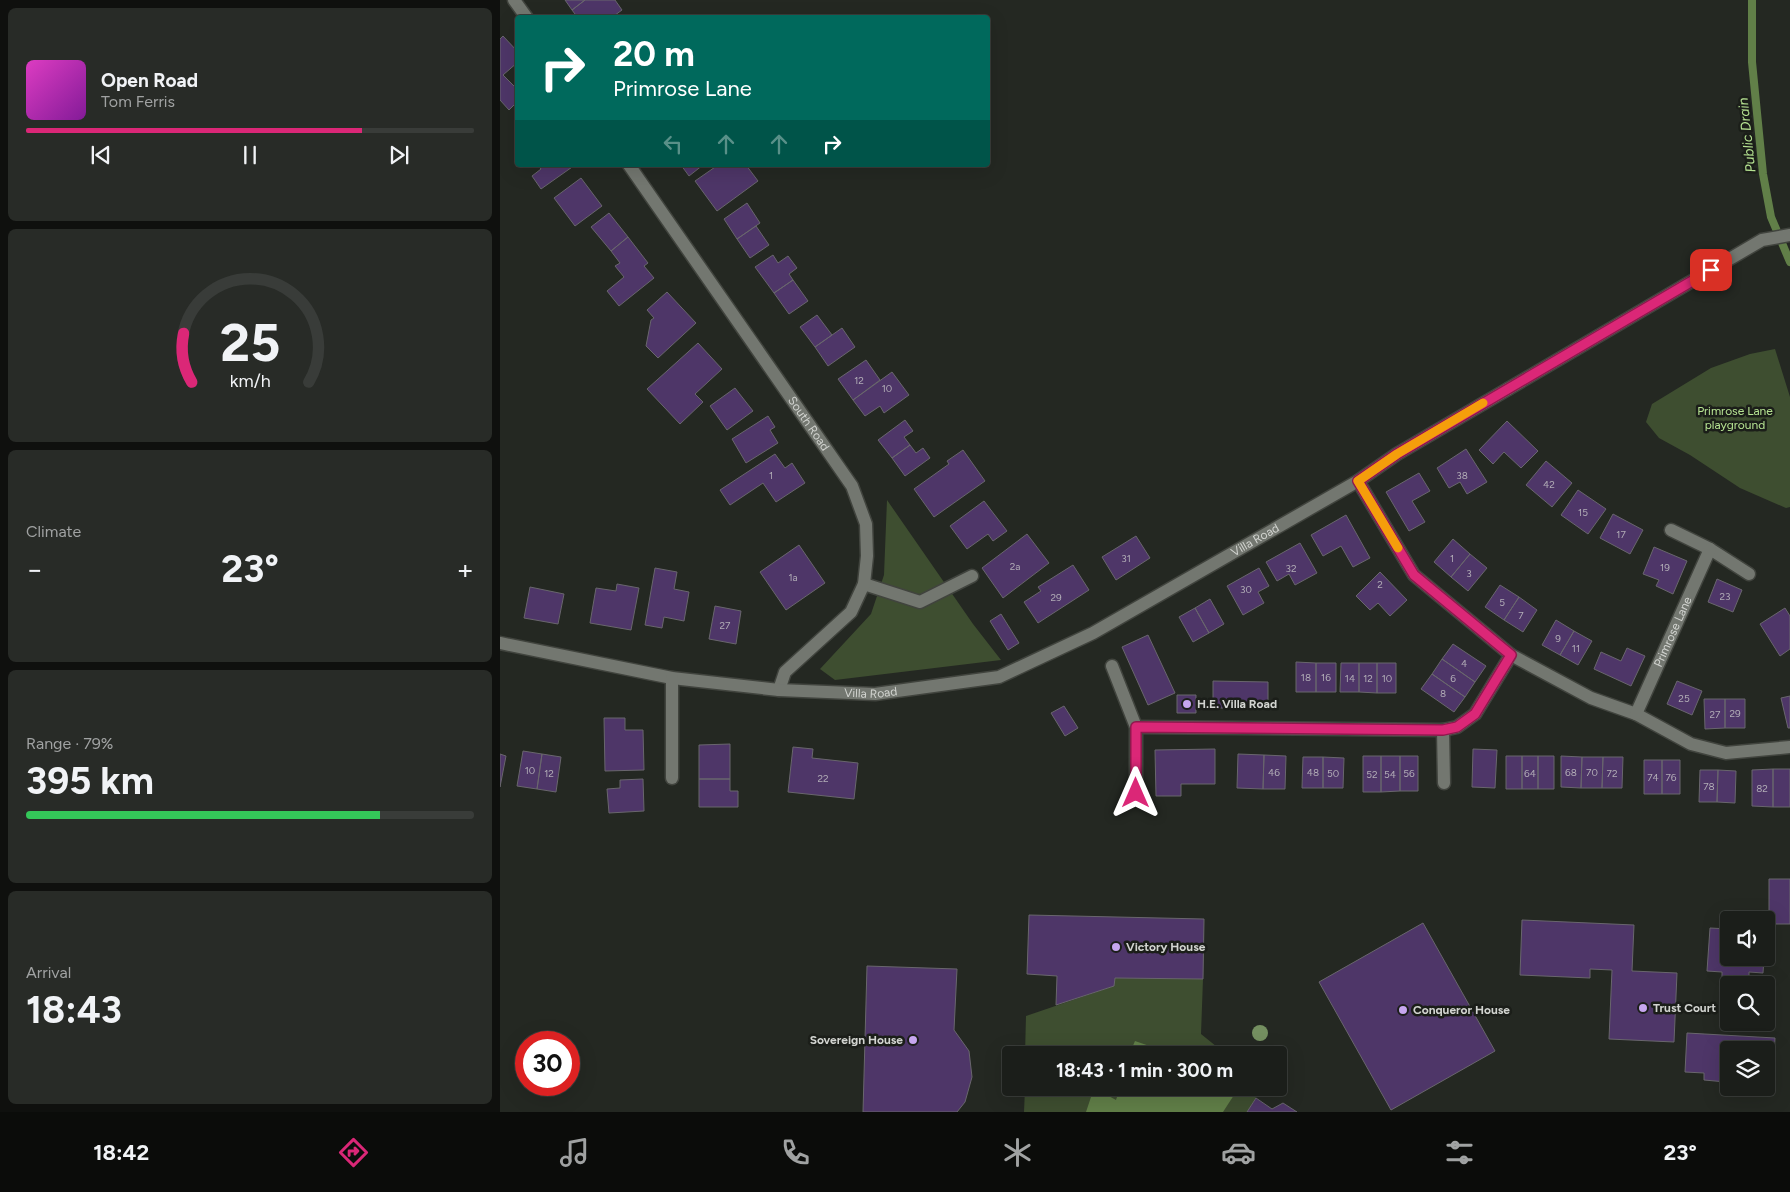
<!DOCTYPE html>
<html lang="en">
<head>
<meta charset="utf-8">
<style>
	body { margin:0; font-family:Figtree,sans-serif; background:#282b27; color:#f1f3f6; height:100vh; display:flex; flex-direction:column; font-size:19px; white-space:nowrap }
	* { box-sizing:border-box; margin:0 }
	p { font-size:16px; color:#a0a2a2 }
	.icon { flex:none; width:28px; height:28px; fill:none; stroke:currentColor; stroke-width:2; stroke-linecap:round; stroke-linejoin:round }
	.map { position:relative; flex:1; overflow:hidden }
	.sheet { display:flex; flex-direction:column; gap:8px; padding:8px; background:#0f100e; width:500px }
	.sheet>* { flex:none }
	.hud { position:absolute; left:15px; top:15px; width:475px; height:152px; border-radius:5px; box-shadow:0 5px 20px #0002,0 0 0 1px #393c39; background:#00695c; color:#fff; overflow:hidden }
	.fabs { position:absolute; left:1220px; top:911px; display:grid; gap:10px }
	.fabs a { display:grid; place-items:center; width:55px; height:55px; border-radius:5px; background:#1b1e1a; box-shadow:0 5px 20px #0002,0 0 0 1px #393c39; font-size:25px }
	.speed { position:absolute; left:15px; top:1031px; display:flex; gap:10px; font-size:25px; font-weight:700; text-align:center }
	.speed>* { display:grid; place-content:center; width:65px; height:65px; border-radius:50%; background:#1b1e1a; box-shadow:0 5px 20px #0002,0 0 0 1px #393c39; line-height:1 }
	.speed .limit { border:8px solid #d22; background:#fff; color:#111 }
	.pin { position:absolute; display:grid; place-items:center; width:42px; height:42px; color:#fff; margin:-21px; border-radius:10px; box-shadow:0 2px 8px #0006 }
	.me { position:absolute; width:55px; margin:-28px; rotate:0deg; stroke-linejoin:round; filter:drop-shadow(0 0 4px #0008) }
	.turn { display:flex; align-items:center; gap:18px; height:105px; padding:0 15px; font-size:22px }
	.turn .icon { width:65px; height:65px; stroke-width:2.5 }
	.turn b { display:block; font-size:35px; line-height:42px }
	.lanes { display:flex; align-items:center; height:48px; padding:0 15px; background:#0003; justify-content:center; gap:25px; direction:ltr }
	.lanes .off { opacity:.35 }
	.big { font-size:38px; font-weight:700; line-height:1.1 }
	.sheet .widget { flex:1; display:flex; flex-direction:column; justify-content:center; gap:8px; min-width:0; padding:0 18px; border-radius:8px; background:#282b27 }
	.sheet .dial { align-items:center; gap:0 }
	.dial svg { height:130px; overflow:visible; fill:none; stroke:#393c39; stroke-width:7; stroke-linecap:round; text-anchor:middle }
	.dial text { fill:#f1f3f6; stroke:none }
	.song { display:flex; align-items:center; gap:15px }
	.cover { width:60px; height:60px; border-radius:8px; background:linear-gradient(135deg,hsl(310 70% 55%),hsl(290 70% 35%)) }
	.played { height:5px; border-radius:2px; background:linear-gradient(90deg,#db2777 75%,#393c39 75%) }
	.keys { display:flex; justify-content:space-around; direction:ltr }
	.heat { display:flex; justify-content:space-between; align-items:center; font-size:28px; direction:ltr }
	.charge { height:8px; border-radius:4px; background:linear-gradient(90deg,#34c759 79%,#393c39 0) }
	.trip { position:absolute; left:502px; top:1046px; width:285px; height:50px; border-radius:5px; background:#1b1e1a; box-shadow:0 5px 20px #0002,0 0 0 1px #393c39; font-weight:700; line-height:50px; text-align:center }
	.dock { display:flex; height:80px; justify-content:space-around; align-items:center; background:#0b0c0a; color:#a0a2a2 }
	.dock .icon { width:35px; height:35px }
	.dock .active { color:#db2777 }
	.dock b { font-size:22px; color:#f1f3f6 }
	main { display:flex; flex:1; min-height:0 }
	.map>svg:first-child { display:block }
	.green { fill:#3e4e30 }
	.water { fill:#617f48 }
	.lines { fill:none; stroke-linecap:round; stroke-linejoin:round }
	.stream { stroke:#617f48; stroke-width:8 }
	.building { fill:#4e3668; stroke:#69666d }
	.service-casing { stroke:#41443e; stroke-width:15 }
	.minor-casing { stroke:#41443e; stroke-width:15 }
	.service { stroke:#737770; stroke-width:12 }
	.minor { stroke:#737770; stroke-width:12 }
	.tree { fill:#748f60 }
	.route-casing { stroke:#8e194d; stroke-width:12 }
	.route { stroke:#db2777; stroke-width:9 }
	.slow { stroke:#f59e0b; stroke-width:9 }
	.poi-dot { fill:#c7a6ef; stroke:#1b1e19; stroke-width:2 }
	.labels { text-anchor:middle; dominant-baseline:central; stroke-width:5; stroke-linejoin:round; paint-order:stroke }
	.number-label { font-size:10px; fill:#b1acb6 }
	.park-label { font-size:12px; fill:#b6e392; stroke:#1b1e19 }
	.street-label { font-size:12px; fill:#d2d4d0; stroke:#1b1e19 }
	.poi-label { font-size:12px; font-weight:bold; fill:#d2d4d0; stroke:#1b1e19; text-anchor:start }
	.water-label { font-size:14px; font-style:italic; fill:#b5e291; stroke:#1b1e19 }
</style>
</head>
<body>
<main>
<section class="sheet">
<div class="widget">
<div class="song"><i class="cover"></i><div><b>Open Road</b><p>Tom Ferris</p></div></div>
<div class="played"></div>
<div class="keys"><svg class="icon" aria-label="previous" viewBox="0 0 24 24"><path d="M18 5L8 12l10 7zM5 5v14"/></svg><svg class="icon" aria-label="pause" viewBox="0 0 24 24"><path d="M8 5v14M16 5v14"/></svg><svg class="icon" aria-label="next" viewBox="0 0 24 24"><path d="M6 5l10 7-10 7zM19 5v14"/></svg></div>
</div>
<div class="widget dial"><svg viewBox="0 0 100 80">
<path d="M14 69A42 42 0 1 1 86 69"/>
<path d="M14 69A42 42 0 0 1 9 39" stroke="#db2777"/>
<text x="50" y="56" font-size="32" font-weight="700">25</text>
<text x="50" y="72" font-size="11">km/h</text>
</svg></div>
<div class="widget"><p>Climate</p>
<div class="heat"><a>−</a><b class="big">23°</b><a>+</a></div>
</div>
<div class="widget"><p>Range · 79%</p><b class="big">395 km</b><div class="charge"></div></div>
<div class="widget"><p>Arrival</p><b class="big">18:43</b></div>
</section>
<div class="map">
<svg width="1290" height="1112" viewBox="0 0 1290 1112">
	<rect width="100%" height="100%" fill="#242822"/>
	<path class="green" d="M 1275,349 L 1290,397 L 1290,507 L 1286,508 L 1240,488 L 1190,455 L 1159,438 L 1146,422 L 1152,404 L 1211,368 L 1250,354 Z
		M 387,500 L 473,624 L 501,660 L 335,680 L 320,669 L 371,614 L 384,575 Z
		M 615,978 L 703,979 L 701,1034 L 727,1055 L 525,1055 L 526,1016 L 614,986 Z
		M 525,1088 L 752,1088 L 756,1098 L 747,1112 L 524,1112 Z"/>
	<path class="water" d="M 635,1041 L 664,1051 L 670,1055 L 629,1055 Z
		M 594,1088 L 616,1100 L 620,1088 L 722,1088 L 734,1095 L 723,1112 L 586,1112 Z"/>
	<g class="lines">
		<path class="stream" d="M 1252,0 L 1252,62 L 1263,174 L 1271,217 L 1290,262"/>
	</g>
	<path class="building" d="M 65,0 L 85,0 L 72,10 Z
		M 85,0 L 115,0 L 122,10 L 111,18 L 78,18 L 72,10 Z
		M 3,36 L 18,52 L 18,62 L 3,75 L 18,90 L 18,101 L 9,110 L 0,100 L 0,39 Z
		M 38,165 L 75,165 L 41,189 L 32,176 L 41,169 Z
		M 181,165 L 203,165 L 189,176 Z
		M 218,165 L 246,165 L 258,181 L 217,211 L 195,181 Z
		M 81,178 L 102,206 L 75,226 L 54,198 Z
		M 247,203 L 260,223 L 237,239 L 224,219 Z
		M 109,213 L 128,237 L 111,251 L 91,227 Z
		M 256,226 L 269,245 L 250,258 L 237,239 Z
		M 128,237 L 148,263 L 144,266 L 154,278 L 119,306 L 107,291 L 124,277 L 115,266 L 120,263 L 111,251 Z
		M 273,255 L 278,263 L 288,256 L 297,268 L 289,274 L 293,280 L 274,293 L 255,267 Z
		M 293,280 L 308,301 L 289,314 L 274,293 Z
		M 167,292 L 196,323 L 158,358 L 146,346 L 151,320 L 154,318 L 147,310 Z
		M 317,315 L 332,335 L 315,347 L 300,327 Z
		M 342,328 L 355,347 L 328,366 L 315,347 Z
		M 198,343 L 222,369 L 195,394 L 203,402 L 180,424 L 147,389 Z
		M 366,360 L 380,380 L 353,400 L 338,379 Z
		M 392,372 L 409,395 L 384,413 L 380,406 L 365,416 L 353,400 Z
		M 235,388 L 253,411 L 227,430 L 210,406 Z
		M 268,416 L 275,427 L 270,430 L 278,443 L 246,463 L 232,439 Z
		M 405,420 L 413,431 L 404,437 L 410,445 L 392,458 L 378,440 Z
		M 1007,421 L 1038,451 L 1021,468 L 1004,452 L 993,464 L 979,450 Z
		M 410,445 L 416,453 L 423,448 L 430,458 L 405,476 L 392,458 Z
		M 966,449 L 987,482 L 967,494 L 960,482 L 949,488 L 937,468 Z
		M 463,450 L 485,481 L 434,517 L 414,489 L 449,464 L 447,461 Z
		M 275,454 L 285,468 L 292,463 L 305,483 L 276,502 L 263,483 L 230,505 L 220,490 Z
		M 1046,461 L 1072,483 L 1052,507 L 1026,485 Z
		M 919,473 L 930,491 L 912,501 L 925,522 L 909,531 L 886,492 Z
		M 1078,490 L 1106,509 L 1088,534 L 1061,515 Z
		M 484,501 L 507,531 L 493,541 L 488,534 L 467,549 L 450,526 Z
		M 1113,514 L 1143,530 L 1130,554 L 1100,538 Z
		M 846,515 L 870,558 L 853,567 L 841,546 L 823,556 L 811,535 Z
		M 527,534 L 549,563 L 503,598 L 482,568 Z
		M 636,536 L 650,558 L 616,580 L 602,557 Z
		M 953,539 L 970,554 L 951,577 L 934,562 Z
		M 800,543 L 817,573 L 795,585 L 789,574 L 777,581 L 766,562 Z
		M 299,545 L 325,583 L 286,610 L 260,572 Z
		M 1154,547 L 1187,561 L 1173,594 L 1156,586 L 1159,580 L 1143,574 Z
		M 970,554 L 987,568 L 968,591 L 951,577 Z
		M 573,565 L 589,590 L 538,623 L 524,602 L 541,591 L 538,587 Z
		M 155,568 L 177,572 L 174,589 L 189,592 L 184,621 L 164,617 L 162,628 L 145,625 Z
		M 759,568 L 769,586 L 758,592 L 764,603 L 743,615 L 727,586 Z
		M 880,572 L 907,600 L 890,616 L 878,603 L 870,610 L 856,596 Z
		M 1217,579 L 1242,590 L 1233,612 L 1208,602 Z
		M 117,584 L 139,588 L 131,630 L 90,623 L 96,588 L 116,591 Z
		M 1000,585 L 1019,597 L 1004,620 L 985,607 Z
		M 30,587 L 64,594 L 58,624 L 24,618 Z
		M 1019,597 L 1037,610 L 1023,632 L 1004,620 Z
		M 710,599 L 724,624 L 709,633 L 695,608 Z
		M 215,606 L 241,611 L 236,644 L 209,639 Z
		M 695,608 L 709,633 L 693,642 L 679,617 Z
		M 1285,608 L 1290,616 L 1290,649 L 1280,656 L 1260,624 Z
		M 501,614 L 519,643 L 508,650 L 490,621 Z
		M 1056,620 L 1074,631 L 1060,655 L 1042,645 Z
		M 1074,631 L 1092,641 L 1078,665 L 1060,655 Z
		M 648,635 L 675,693 L 648,705 L 622,647 Z
		M 953,644 L 986,666 L 975,682 L 942,659 Z
		M 1127,648 L 1145,656 L 1131,686 L 1094,669 L 1101,652 L 1121,661 Z
		M 942,659 L 975,682 L 965,697 L 932,674 Z
		M 796,662 L 816,663 L 816,692 L 796,692 Z
		M 816,663 L 836,663 L 836,692 L 816,692 Z
		M 841,663 L 859,663 L 859,692 L 840,692 Z
		M 859,663 L 877,663 L 877,693 L 859,692 Z
		M 877,663 L 896,663 L 896,693 L 877,693 Z
		M 932,674 L 965,697 L 954,712 L 921,689 Z
		M 713,681 L 768,682 L 768,708 L 713,708 Z
		M 1177,681 L 1202,691 L 1192,715 L 1167,704 Z
		M 677,695 L 696,695 L 696,713 L 677,713 Z
		M 1290,696 L 1290,728 L 1288,728 L 1281,698 Z
		M 1204,699 L 1225,699 L 1225,728 L 1205,729 Z
		M 1225,699 L 1245,699 L 1245,728 L 1225,728 Z
		M 564,706 L 578,728 L 565,736 L 551,713 Z
		M 104,718 L 125,718 L 125,730 L 143,730 L 144,770 L 105,771 Z
		M 230,744 L 230,779 L 199,779 L 199,745 Z
		M 293,747 L 313,749 L 312,758 L 358,763 L 354,799 L 288,792 Z
		M 715,749 L 715,784 L 681,784 L 681,796 L 656,796 L 655,750 Z
		M 973,749 L 997,750 L 995,788 L 972,787 Z
		M 23,751 L 42,754 L 37,789 L 17,786 Z
		M 0,754 L 6,756 L 0,787 Z
		M 42,754 L 61,757 L 56,792 L 37,789 Z
		M 738,754 L 764,755 L 763,789 L 737,788 Z
		M 764,755 L 786,756 L 785,789 L 763,789 Z
		M 863,756 L 881,756 L 881,792 L 863,792 Z
		M 881,756 L 900,756 L 900,791 L 881,792 Z
		M 900,756 L 918,756 L 918,791 L 900,791 Z
		M 1006,756 L 1022,756 L 1022,789 L 1006,789 Z
		M 1022,756 L 1038,756 L 1038,789 L 1022,789 Z
		M 1038,756 L 1054,756 L 1054,789 L 1038,789 Z
		M 1061,756 L 1082,757 L 1081,788 L 1061,787 Z
		M 803,757 L 823,757 L 823,788 L 802,788 Z
		M 823,757 L 844,758 L 843,788 L 823,788 Z
		M 1082,757 L 1103,757 L 1102,788 L 1081,788 Z
		M 1103,757 L 1123,757 L 1122,788 L 1102,788 Z
		M 1144,760 L 1162,760 L 1162,794 L 1144,794 Z
		M 1162,760 L 1180,760 L 1180,794 L 1162,794 Z
		M 1273,769 L 1290,769 L 1290,807 L 1273,807 Z
		M 1273,769 L 1273,807 L 1252,806 L 1252,770 Z
		M 1200,770 L 1218,770 L 1217,802 L 1199,802 Z
		M 1218,770 L 1236,771 L 1235,803 L 1217,802 Z
		M 143,779 L 144,811 L 109,813 L 107,789 L 120,788 L 120,780 Z
		M 199,779 L 230,779 L 230,791 L 238,791 L 238,807 L 199,807 Z
		M 1269,879 L 1290,879 L 1290,924 L 1269,924 Z
		M 529,915 L 704,919 L 703,979 L 615,978 L 614,986 L 556,1005 L 557,976 L 527,974 Z
		M 1022,920 L 1134,925 L 1132,971 L 1177,973 L 1174,1042 L 1109,1039 L 1112,970 L 1090,969 L 1090,978 L 1020,975 Z
		M 923,923 L 995,1051 L 891,1110 L 819,982 Z
		M 1210,928 L 1229,929 L 1229,958 L 1264,958 L 1263,973 L 1249,972 L 1249,978 L 1222,977 L 1222,972 L 1207,971 Z
		M 367,966 L 457,969 L 454,1030 L 469,1051 L 472,1077 L 465,1102 L 457,1112 L 363,1112 Z
		M 1187,1033 L 1275,1038 L 1273,1078 L 1266,1077 L 1266,1050 L 1229,1050 L 1229,1076 L 1226,1075 L 1226,1082 L 1204,1080 L 1204,1073 L 1185,1072 Z
		M 756,1098 L 772,1109 L 783,1103 L 797,1112 L 747,1112 Z"/>
	<g class="lines">
		<defs>
			<path id="service" d="M 1008,389 L 1262,240 L 1290,235
				M 364,584 L 420,602 L 472,576
				M 943,730 L 944,783"/>
			<g id="minor">
				<path d="M 14,0 L 27,18"/>
				<path id="s1" d="M 129,165 L 352,486 L 366,524 L 367,556 L 364,584 L 351,612 L 285,672 L 279,690"/>
				<path d="M 858,481 L 914,575 L 1011,655 L 1091,698 L 1136,714 L 1191,744 L 1226,753 L 1290,747"/>
				<path d="M 1171,530 L 1210,549 L 1249,574"/>
				<path id="s2" d="M 0,643 L 172,678 L 279,690 L 375,694 L 499,677 L 593,633 L 858,481 L 897,454 L 1008,389"/>
				<path d="M 612,666 L 636,727 L 636,793"/>
				<path d="M 172,678 L 172,778"/>
				<path id="s3" d="M 1136,714 L 1210,549"/>
				<path d="M 636,727 L 943,730 L 957,727 L 975,714 L 1011,655"/>
			</g>
		</defs>
		<use href="#service" class="service-casing"/>
		<use href="#minor" class="minor-casing"/>
		<use href="#service" class="service"/>
		<use href="#minor" class="minor"/>
	</g>
	<circle class="tree" cx="760" cy="1033" r="8"/>
	<g class="lines">
		<defs>
			<path id="route" d="M 636,793 L 636,727 L 943,730 L 957,727 L 975,714 L 1011,655 L 914,575 L 858,481 L 897,454 L 1211,270"/>
		</defs>
		<use href="#route" class="route-casing"/>
		<use href="#route" class="route"/>
		<path class="slow" d="M 898,548 L 858,481 L 897,454 L 983,403"/>
	</g>
	<g class="poi-dot">
		<circle cx="687" cy="704" r="5"/>
		<circle cx="616" cy="947" r="5"/>
		<circle cx="1143" cy="1008" r="5"/>
		<circle cx="903" cy="1010" r="5"/>
		<circle cx="413" cy="1040" r="5"/>
	</g>
	<g class="labels">
		<g class="number-label">
			<text x="359" y="380">12</text>
			<text x="387" y="388">10</text>
			<text x="271" y="475">1</text>
			<text x="962" y="475">38</text>
			<text x="1049" y="484">42</text>
			<text x="1083" y="512">15</text>
			<text x="1121" y="534">17</text>
			<text x="626" y="558">31</text>
			<text x="952" y="558">1</text>
			<text x="515" y="566">2a</text>
			<text x="1165" y="567">19</text>
			<text x="791" y="568">32</text>
			<text x="969" y="573">3</text>
			<text x="293" y="577">1a</text>
			<text x="880" y="584">2</text>
			<text x="746" y="589">30</text>
			<text x="1225" y="596">23</text>
			<text x="556" y="597">29</text>
			<text x="1002" y="602">5</text>
			<text x="1021" y="615">7</text>
			<text x="225" y="625">27</text>
			<text x="1058" y="638">9</text>
			<text x="1076" y="648">11</text>
			<text x="964" y="663">4</text>
			<text x="806" y="677">18</text>
			<text x="826" y="677">16</text>
			<text x="850" y="678">14</text>
			<text x="868" y="678">12</text>
			<text x="887" y="678">10</text>
			<text x="953" y="678">6</text>
			<text x="943" y="693">8</text>
			<text x="1184" y="698">25</text>
			<text x="1235" y="713">29</text>
			<text x="1215" y="714">27</text>
			<text x="30" y="770">10</text>
			<text x="774" y="772">46</text>
			<text x="813" y="772">48</text>
			<text x="1071" y="772">68</text>
			<text x="1092" y="772">70</text>
			<text x="49" y="773">12</text>
			<text x="833" y="773">50</text>
			<text x="909" y="773">56</text>
			<text x="1030" y="773">64</text>
			<text x="1112" y="773">72</text>
			<text x="872" y="774">52</text>
			<text x="890" y="774">54</text>
			<text x="1153" y="777">74</text>
			<text x="1171" y="777">76</text>
			<text x="323" y="778">22</text>
			<text x="1209" y="786">78</text>
			<text x="1262" y="788">82</text>
		</g>
		<g class="park-label">
			<text x="1235" y="411">Primrose Lane<tspan x="1235" dy="14">playground</tspan></text>
		</g>
		<g class="street-label">
			<text stroke="none"><textPath href="#s1" startOffset="315">South Road</textPath></text>
			<text stroke="none"><textPath href="#s2" startOffset="795">Villa Road</textPath></text>
			<text stroke="none"><textPath href="#s3" startOffset="90">Primrose Lane</textPath></text>
			<text stroke="none"><textPath href="#s2" startOffset="375">Villa Road</textPath></text>
		</g>
		<g class="poi-label">
			<text x="697" y="704">H.E. Villa Road</text>
			<text x="626" y="947">Victory House</text>
			<text x="1153" y="1008">Trust Court</text>
			<text x="913" y="1010">Conqueror House</text>
			<text x="403" y="1040" text-anchor="end">Sovereign House</text>
		</g>
		<g class="water-label">
			<text transform="translate(1247 135) rotate(-96)">Public Drain</text>
		</g>
	</g>
</svg>
<div class="fabs">
<a><svg class="icon" aria-label="sound" viewBox="0 0 24 24"><path d="M4 9h4l5-4v14l-5-4H4zM17 9q2 3 0 6"/></svg></a>
<a><svg class="icon" aria-label="search" viewBox="0 0 24 24"><circle cx="10" cy="10" r="6"/><path d="M15 15l6 6"/></svg></a>
<a><svg class="icon" aria-label="layers" viewBox="0 0 24 24"><path d="M12 4l9 5-9 5-9-5zM3 14l9 5 9-5"/></svg></a>
</div>
<div class="speed"><div class="limit">30</div></div>
<div class="pin" style="left:1211px;top:270px;background:#d93025"><svg class="icon" aria-label="arrive" viewBox="0 0 24 24"><path d="M6 21V4h12l-3 4 3 4H6"/></svg></div>
<svg class="me" style="left:636px;top:793px" viewBox="-20 -20 40 40"><path d="M0-17L14 15 0 8-14 15z" fill="#db2777" stroke="#fff" stroke-width="4"/></svg>
<div class="trip">18:43 · 1 min · 300 m</div>
<div class="hud">
<div class="turn"><svg class="icon" aria-label="right" viewBox="0 0 24 24"><path d="M7 20v-9h11M14 6l5 5-5 5"/></svg><div><b>20 m</b>Primrose Lane</div></div>
<div class="lanes"><svg class="icon off" aria-label="left" viewBox="0 0 24 24"><path d="M17 20v-9H6M10 6l-5 5 5 5"/></svg><svg class="icon off" aria-label="ahead" viewBox="0 0 24 24"><path d="M12 20V5M6 11l6-6 6 6"/></svg><svg class="icon off" aria-label="ahead" viewBox="0 0 24 24"><path d="M12 20V5M6 11l6-6 6 6"/></svg><svg class="icon" aria-label="right" viewBox="0 0 24 24"><path d="M7 20v-9h11M14 6l5 5-5 5"/></svg></div>
</div>
</div>
</main>
<nav class="dock">
<b>18:42</b>
<svg class="icon active" aria-label="directions" viewBox="0 0 24 24"><path d="M12 3l9 9-9 9-9-9zM9 14v-3h6M13 9l2 2-2 2"/></svg>
<svg class="icon" aria-label="music" viewBox="0 0 24 24"><path d="M9 18V5l10-2v13"/><circle cx="6" cy="18" r="3"/><circle cx="16" cy="16" r="3"/></svg>
<svg class="icon" aria-label="phone" viewBox="0 0 24 24"><path d="M5 4h4l2 5-3 2q2 4 5 5l2-3 5 2v4C11 20 4 13 5 4z"/></svg>
<svg class="icon" aria-label="climate" viewBox="0 0 24 24"><path d="M12 3v18M4 7l16 10M4 17L20 7"/></svg>
<svg class="icon" aria-label="car" viewBox="0 0 24 24"><path d="M5 17H2v-5l4-1 3-4h7l3 4 3 1v5h-3M9 17h6M6 11h13"/><circle cx="7" cy="17" r="2"/><circle cx="17" cy="17" r="2"/></svg>
<svg class="icon" aria-label="filters" viewBox="0 0 24 24"><path d="M4 7h16M4 17h16"/><circle cx="9" cy="7" r="2"/><circle cx="15" cy="17" r="2"/></svg>
<b>23°</b>
</nav>
</body>
</html>
